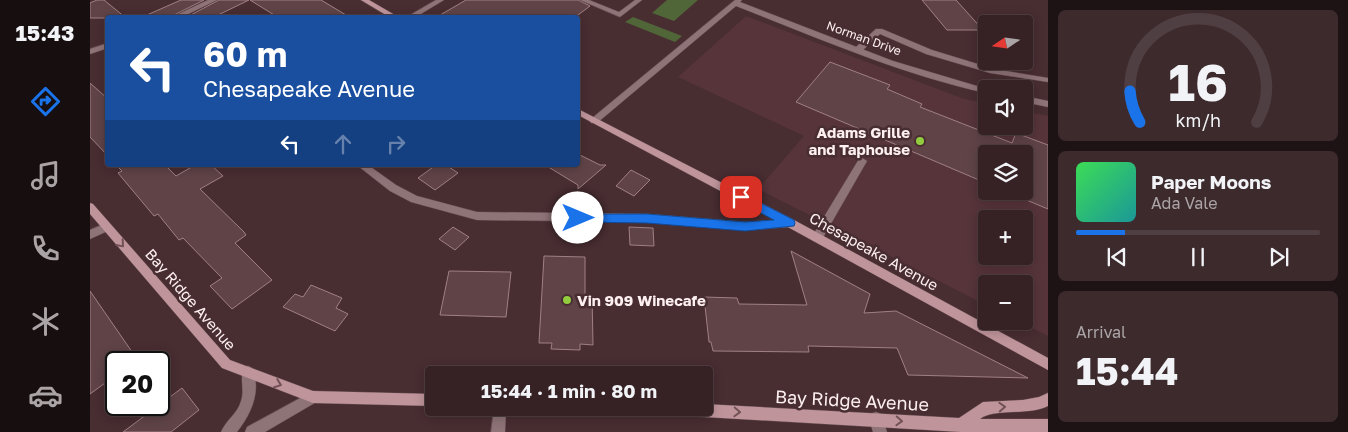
<!DOCTYPE html>
<html lang="en">
<head>
<meta charset="utf-8">
<style>
	body { margin:0; font-family:"Golos Text",sans-serif; background:#3d2a2d; color:#f1f3f6; height:100vh; display:flex; flex-direction:column; font-size:19px; white-space:nowrap }
	* { box-sizing:border-box; margin:0 }
	p { font-size:16px; color:#aaa4a7 }
	.icon { flex:none; width:28px; height:28px; fill:none; stroke:currentColor; stroke-width:2; stroke-linecap:round; stroke-linejoin:round }
	.map { position:relative; flex:1; overflow:hidden }
	.sheet { display:flex; flex-direction:column; gap:10px; padding:10px; background:#1e1314; width:300px }
	.sheet>* { flex:none }
	.hud { position:absolute; left:15px; top:15px; width:475px; height:152px; border-radius:5px; box-shadow:0 2px 12px #0003,0 0 0 1px #503f42; background:#1a4fa0; color:#fff; overflow:hidden }
	.needle { width:32px; rotate:257deg }
	.fabs { position:absolute; left:888px; top:15px; display:grid; gap:10px }
	.fabs a { display:grid; place-items:center; width:55px; height:55px; border-radius:5px; background:#362225; box-shadow:0 2px 12px #0003,0 0 0 1px #503f42; font-size:25px }
	.speed { position:absolute; left:15px; top:351px; display:flex; gap:10px; font-size:25px; font-weight:700; text-align:center }
	.speed>* { display:grid; place-content:center; width:65px; height:65px; border-radius:50%; background:#362225; box-shadow:0 2px 12px #0003,0 0 0 1px #503f42; line-height:1 }
	.speed .limit { border:2px solid #111; border-radius:8px; background:#fff; color:#111 }
	.pin { position:absolute; display:grid; place-items:center; width:42px; height:42px; color:#fff; margin:-21px; border-radius:10px; box-shadow:0 2px 8px #0006 }
	.me { position:absolute; width:55px; margin:-28px; rotate:90deg; stroke-linejoin:round; filter:drop-shadow(0 0 4px #0008) }
	.turn { display:flex; align-items:center; gap:18px; height:105px; padding:0 15px; font-size:22px }
	.turn .icon { width:65px; height:65px; stroke-width:2.5 }
	.turn b { display:block; font-size:35px; line-height:42px }
	.lanes { display:flex; align-items:center; height:48px; padding:0 15px; background:#0003; justify-content:center; gap:25px; direction:ltr }
	.lanes .off { opacity:.35 }
	.big { font-size:38px; font-weight:700; line-height:1.1 }
	.sheet .tile { flex:1; display:flex; flex-direction:column; justify-content:center; gap:8px; min-width:0; padding:0 18px; border-radius:8px; background:#3d2a2d }
	.sheet .dial { align-items:center; gap:0 }
	.dial svg { height:130px; overflow:visible; fill:none; stroke:#503f42; stroke-width:7; stroke-linecap:round; text-anchor:middle }
	.dial text { fill:#f1f3f6; stroke:none }
	.song { display:flex; align-items:center; gap:15px }
	.cover { width:60px; height:60px; border-radius:8px; background:linear-gradient(135deg,hsl(130 70% 55%),hsl(180 70% 35%)) }
	.played { height:5px; border-radius:2px; background:linear-gradient(90deg,#1a73e8 20%,#503f42 20%) }
	.keys { display:flex; justify-content:space-around; direction:ltr }
	.trip { position:absolute; left:335px; top:366px; width:288px; height:50px; border-radius:5px; background:#362225; box-shadow:0 2px 12px #0003,0 0 0 1px #503f42; font-weight:700; line-height:50px; text-align:center }
	main { display:flex; flex:1; min-height:0 }
	.menu { display:flex; flex-direction:column; width:90px; justify-content:space-around; align-items:center; background:#160e0f; color:#aaa4a7 }
	.menu .icon { width:35px; height:35px }
	.menu .on { color:#1a73e8 }
	.menu b { font-size:22px; color:#f1f3f6 }
	.map>svg:first-child { display:block }
	.built { fill:#56343a; fill-rule:evenodd }
	.green { fill:#506638 }
	.building { fill:#5f4347; stroke:#a08085 }
	.lines { fill:none; stroke-linecap:round; stroke-linejoin:round }
	.service-casing { stroke:#654c50; stroke-width:1 }
	.minor-casing { stroke:#654c50; stroke-width:1 }
	.secondary-casing { stroke:#654c50; stroke-width:1 }
	.service { fill:#8e7377; fill-rule:evenodd }
	.minor { fill:#8e7377; fill-rule:evenodd }
	.secondary { fill:#bf959b; fill-rule:evenodd }
	.oneway { stroke:#725156 }
	.route { fill:#1a73e8; stroke:#114b97 }
	.poi-dot { fill:#92cd3f; stroke:#482d31; stroke-width:2 }
	.labels { text-anchor:middle; dominant-baseline:central; stroke-width:5; stroke-linejoin:round; paint-order:stroke }
	.far-street-label { font-size:12px; fill:#fef0f1; stroke:#482d31 }
	.poi-label { font-size:15px; font-weight:bold; fill:#fef0f1; stroke:#482d31; text-anchor:end }
	.street-label { font-size:15px; fill:#fef0f1; stroke:#482d31 }
	.near-street-label { font-size:18px; fill:#fef0f1; stroke:#482d31 }
</style>
</head>
<body>
<main>
<nav class="menu">
<b>15:43</b>
<svg class="icon on" aria-label="directions" viewBox="0 0 24 24"><path d="M12 3l9 9-9 9-9-9zM9 14v-3h6M13 9l2 2-2 2"/></svg>
<svg class="icon" aria-label="music" viewBox="0 0 24 24"><path d="M9 18V5l10-2v13"/><circle cx="6" cy="18" r="3"/><circle cx="16" cy="16" r="3"/></svg>
<svg class="icon" aria-label="phone" viewBox="0 0 24 24"><path d="M5 4h4l2 5-3 2q2 4 5 5l2-3 5 2v4C11 20 4 13 5 4z"/></svg>
<svg class="icon" aria-label="climate" viewBox="0 0 24 24"><path d="M12 3v18M4 7l16 10M4 17L20 7"/></svg>
<svg class="icon" aria-label="car" viewBox="0 0 24 24"><path d="M5 17H2v-5l4-1 3-4h7l3 4 3 1v5h-3M9 17h6M6 11h13"/><circle cx="7" cy="17" r="2"/><circle cx="17" cy="17" r="2"/></svg>
</nav>
<div class="map">
<svg width="958" height="432" viewBox="0 0 958 432">
	<rect width="100%" height="100%" fill="#482d31"/>
	<path class="built" d="M 656,16 L 874,99 L 896,103 L 896,126 L 934,126 L 934,111 L 958,116 L 958,336 L 929,321 L 934,321 L 934,284 L 896,284 L 896,305 L 668,189 L 714,136 L 588,77 ZM 896,154 L 934,154 L 934,191 L 896,191 ZM 896,219 L 934,219 L 934,256 L 896,256 Z"/>
	<path class="green" d="M 577,0 L 608,0 L 584,21 L 562,13 Z
		M 543,17 L 592,36 L 585,42 L 535,22 Z"/>
	<path class="building" d="M 7,0 L 14,0 L 36,18 L 0,18 L 0,3 Z
		M 91,0 L 114,0 L 78,18 L 50,18 Z
		M 129,0 L 159,0 L 122,18 L 95,18 Z
		M 160,0 L 231,0 L 261,18 L 189,18 Z
		M 376,0 L 488,0 L 500,6 L 484,18 L 345,18 Z
		M 832,0 L 866,0 L 893,30 L 857,30 Z
		M 740,62 L 800,85 L 797,89 L 832,104 L 830,107 L 922,143 L 926,133 L 958,145 L 958,209 L 934,199 L 934,154 L 896,154 L 896,183 L 706,102 Z
		M 0,83 L 18,99 L 18,156 L 0,137 Z
		M 488,154 L 510,165 L 516,165 L 488,189 L 488,185 L 455,165 L 488,165 Z
		M 26,165 L 75,165 L 86,176 L 105,165 L 121,165 L 133,176 L 110,189 L 154,232 L 156,235 L 145,243 L 182,280 L 142,309 L 120,286 L 132,278 L 93,238 L 89,240 L 68,214 L 64,216 L 28,173 L 32,171 Z
		M 346,165 L 356,165 L 368,173 L 345,190 L 328,178 Z
		M 541,170 L 560,180 L 544,196 L 526,186 Z
		M 363,227 L 379,237 L 365,250 L 349,239 Z
		M 539,227 L 563,228 L 564,246 L 540,245 Z
		M 701,251 L 780,294 L 774,313 L 806,311 L 938,378 L 818,375 L 807,348 L 718,346 L 719,352 L 623,351 L 621,342 L 619,342 L 614,297 L 647,298 L 649,304 L 717,305 Z
		M 454,256 L 495,257 L 495,295 L 502,295 L 503,345 L 490,344 L 490,350 L 461,349 L 462,343 L 449,343 Z
		M 359,271 L 421,272 L 416,317 L 350,315 Z
		M 221,285 L 252,298 L 246,308 L 258,314 L 245,331 L 193,307 L 205,294 L 213,297 Z
		M 0,291 L 49,362 L 26,362 L 26,375 L 0,394 Z
		M 92,388 L 109,410 L 81,432 L 33,432 Z"/>
	<g class="lines">
		<defs>
			<path id="service" d="M 118,0 L 127,0 L 90,18 L 80,18 Z
				M 346,0 L 354,0 L 324,18 L 315,18 Z
				M 786,29 L 792,29 L 842,50 L 904,69 L 958,78 L 958,82 L 900,73 L 836,54 L 790,34 L 771,52 L 765,52 L 765,48 Z
				M 18,43 L 18,48 L 0,54 L 0,49 Z
				M 772,158 L 777,161 L 731,241 L 723,241 L 722,238 L 723,235 L 769,159 Z
				M 267,165 L 278,165 L 306,185 L 327,196 L 387,212 L 557,214 L 655,222 L 700,219 L 704,220 L 705,223 L 704,226 L 700,227 L 655,230 L 557,222 L 387,220 L 321,202 L 300,191 Z"/>
			<path id="minor" d="M 490,0 L 499,0 L 529,12 L 545,0 L 552,0 L 530,17 Z
				M 645,0 L 652,0 L 650,2 L 803,61 L 897,89 L 896,93 C 810,74 728,38 646,6 L 507,123 L 501,123 L 500,121 L 501,119 Z
				M 934,96 L 958,101 L 958,107 L 934,102 Z
				M 16,223 L 20,224 L 21,227 L 20,230 L 0,239 L 0,230 Z
				M 158,366 L 162,368 C 172,391 161,414 147,432 L 131,432 C 136,420 148,413 151,401 C 155,390 149,377 154,368 Z
				M 223,391 L 228,393 L 229,397 L 228,401 L 175,432 L 155,432 L 157,427 Z
				M 404,408 L 416,408 L 415,432 L 401,432 Z
				M 786,412 L 791,414 L 797,432 L 783,432 L 779,419 L 781,414 Z"/>
			<path id="secondary" d="M 271,0 L 279,0 L 310,18 L 301,18 Z
				M 488,109 L 704,220 L 958,358 L 958,370 L 696,226 L 488,115 Z
				M 0,203 L 3,204 L 140,360 L 223,391 L 344,394 L 344,406 L 223,403 L 132,368 L 0,214 Z
				M 958,393 L 958,406 C 938,416 904,408 890,419 L 958,419 L 958,432 L 871,432 L 563,414 L 558,413 L 557,408 L 614,408 L 614,404 L 869,418 L 893,402 L 933,400 L 949,397 Z"/>
		</defs>
		<use href="#service" class="service-casing"/>
		<use href="#minor" class="minor-casing"/>
		<use href="#secondary" class="secondary-casing"/>
		<use href="#service" class="service"/>
		<use href="#minor" class="minor"/>
		<use href="#secondary" class="secondary"/>
	</g>
	<defs><path id="oneway-chevron" d="M-2-3.5L2.5 0L-2 3.5" fill="none" stroke-width="1.6" stroke-linecap="round" stroke-linejoin="round" transform="scale(1.25)"/></defs>
	<g class="oneway">
		<use href="#oneway-chevron" transform="translate(31 244) rotate(49)"/>
		<use href="#oneway-chevron" transform="translate(188 384) rotate(21)"/>
		<use href="#oneway-chevron" transform="translate(912 407) rotate(-3)"/>
		<use href="#oneway-chevron" transform="translate(647 412) rotate(3)"/>
		<use href="#oneway-chevron" transform="translate(809 421) rotate(3)"/>
	</g>
	<path class="route" d="M 651,193 L 704,220 L 705,223 L 704,226 L 655,231 L 557,223 L 488,222 L 482,218 L 488,214 L 557,214 L 655,222 L 684,220 L 647,200 L 645,197 L 647,194 Z"/>
	<g class="poi-dot">
		<circle cx="830" cy="141" r="5"/>
		<circle cx="477" cy="300" r="5"/>
	</g>
	<g class="labels">
		<g class="far-street-label">
			<text transform="translate(774 38) rotate(20)">Norman Drive</text>
		</g>
		<g class="poi-label">
			<text x="820" y="132">Adams Grille<tspan x="820" dy="17">and Taphouse</tspan></text>
			<text x="487" y="300" text-anchor="start">Vin 909 Winecafe</text>
		</g>
		<g class="street-label">
			<text transform="translate(784 251) rotate(29)">Chesapeake Avenue</text>
			<text transform="translate(101 299) rotate(49)">Bay Ridge Avenue</text>
		</g>
		<g class="near-street-label">
			<text transform="translate(762 400) rotate(3)">Bay Ridge Avenue</text>
		</g>
	</g>
</svg>
<div class="fabs">
<a><svg class="needle" viewBox="-14 -14 28 28"><path d="M0-13l5 13h-10z" fill="#e53935"/><path d="M0 13l5-13h-10z" fill="#aaa4a7"/></svg></a>
<a><svg class="icon" aria-label="sound" viewBox="0 0 24 24"><path d="M4 9h4l5-4v14l-5-4H4zM17 9q2 3 0 6"/></svg></a>
<a><svg class="icon" aria-label="layers" viewBox="0 0 24 24"><path d="M12 4l9 5-9 5-9-5zM3 14l9 5 9-5"/></svg></a>
<a>+</a>
<a>−</a>
</div>
<div class="speed"><div class="limit">20</div></div>
<div class="pin" style="left:651px;top:197px;background:#d93025"><svg class="icon" aria-label="arrive" viewBox="0 0 24 24"><path d="M6 21V4h12l-3 4 3 4H6"/></svg></div>
<svg class="me" style="left:488px;top:218px" viewBox="-20 -20 40 40"><circle r="19" fill="#fff"/><path d="M0-13L10 11 0 6-10 11z" fill="#1a73e8"/></svg>
<div class="trip">15:44 · 1 min · 80 m</div>
<div class="hud">
<div class="turn"><svg class="icon" aria-label="left" viewBox="0 0 24 24"><path d="M17 20v-9H6M10 6l-5 5 5 5"/></svg><div><b>60 m</b>Chesapeake Avenue</div></div>
<div class="lanes"><svg class="icon" aria-label="left" viewBox="0 0 24 24"><path d="M17 20v-9H6M10 6l-5 5 5 5"/></svg><svg class="icon off" aria-label="ahead" viewBox="0 0 24 24"><path d="M12 20V5M6 11l6-6 6 6"/></svg><svg class="icon off" aria-label="right" viewBox="0 0 24 24"><path d="M7 20v-9h11M14 6l5 5-5 5"/></svg></div>
</div>
</div>
<section class="sheet">
<div class="tile dial"><svg viewBox="0 0 100 80">
<path d="M14 69A42 42 0 1 1 86 69"/>
<path d="M14 69A42 42 0 0 1 8 50" stroke="#1a73e8"/>
<text x="50" y="56" font-size="32" font-weight="700">16</text>
<text x="50" y="72" font-size="11">km/h</text>
</svg></div>
<div class="tile">
<div class="song"><i class="cover"></i><div><b>Paper Moons</b><p>Ada Vale</p></div></div>
<div class="played"></div>
<div class="keys"><svg class="icon" aria-label="previous" viewBox="0 0 24 24"><path d="M18 5L8 12l10 7zM5 5v14"/></svg><svg class="icon" aria-label="pause" viewBox="0 0 24 24"><path d="M8 5v14M16 5v14"/></svg><svg class="icon" aria-label="next" viewBox="0 0 24 24"><path d="M6 5l10 7-10 7zM19 5v14"/></svg></div>
</div>
<div class="tile"><p>Arrival</p><b class="big">15:44</b></div>
</section>
</main>
</body>
</html>
